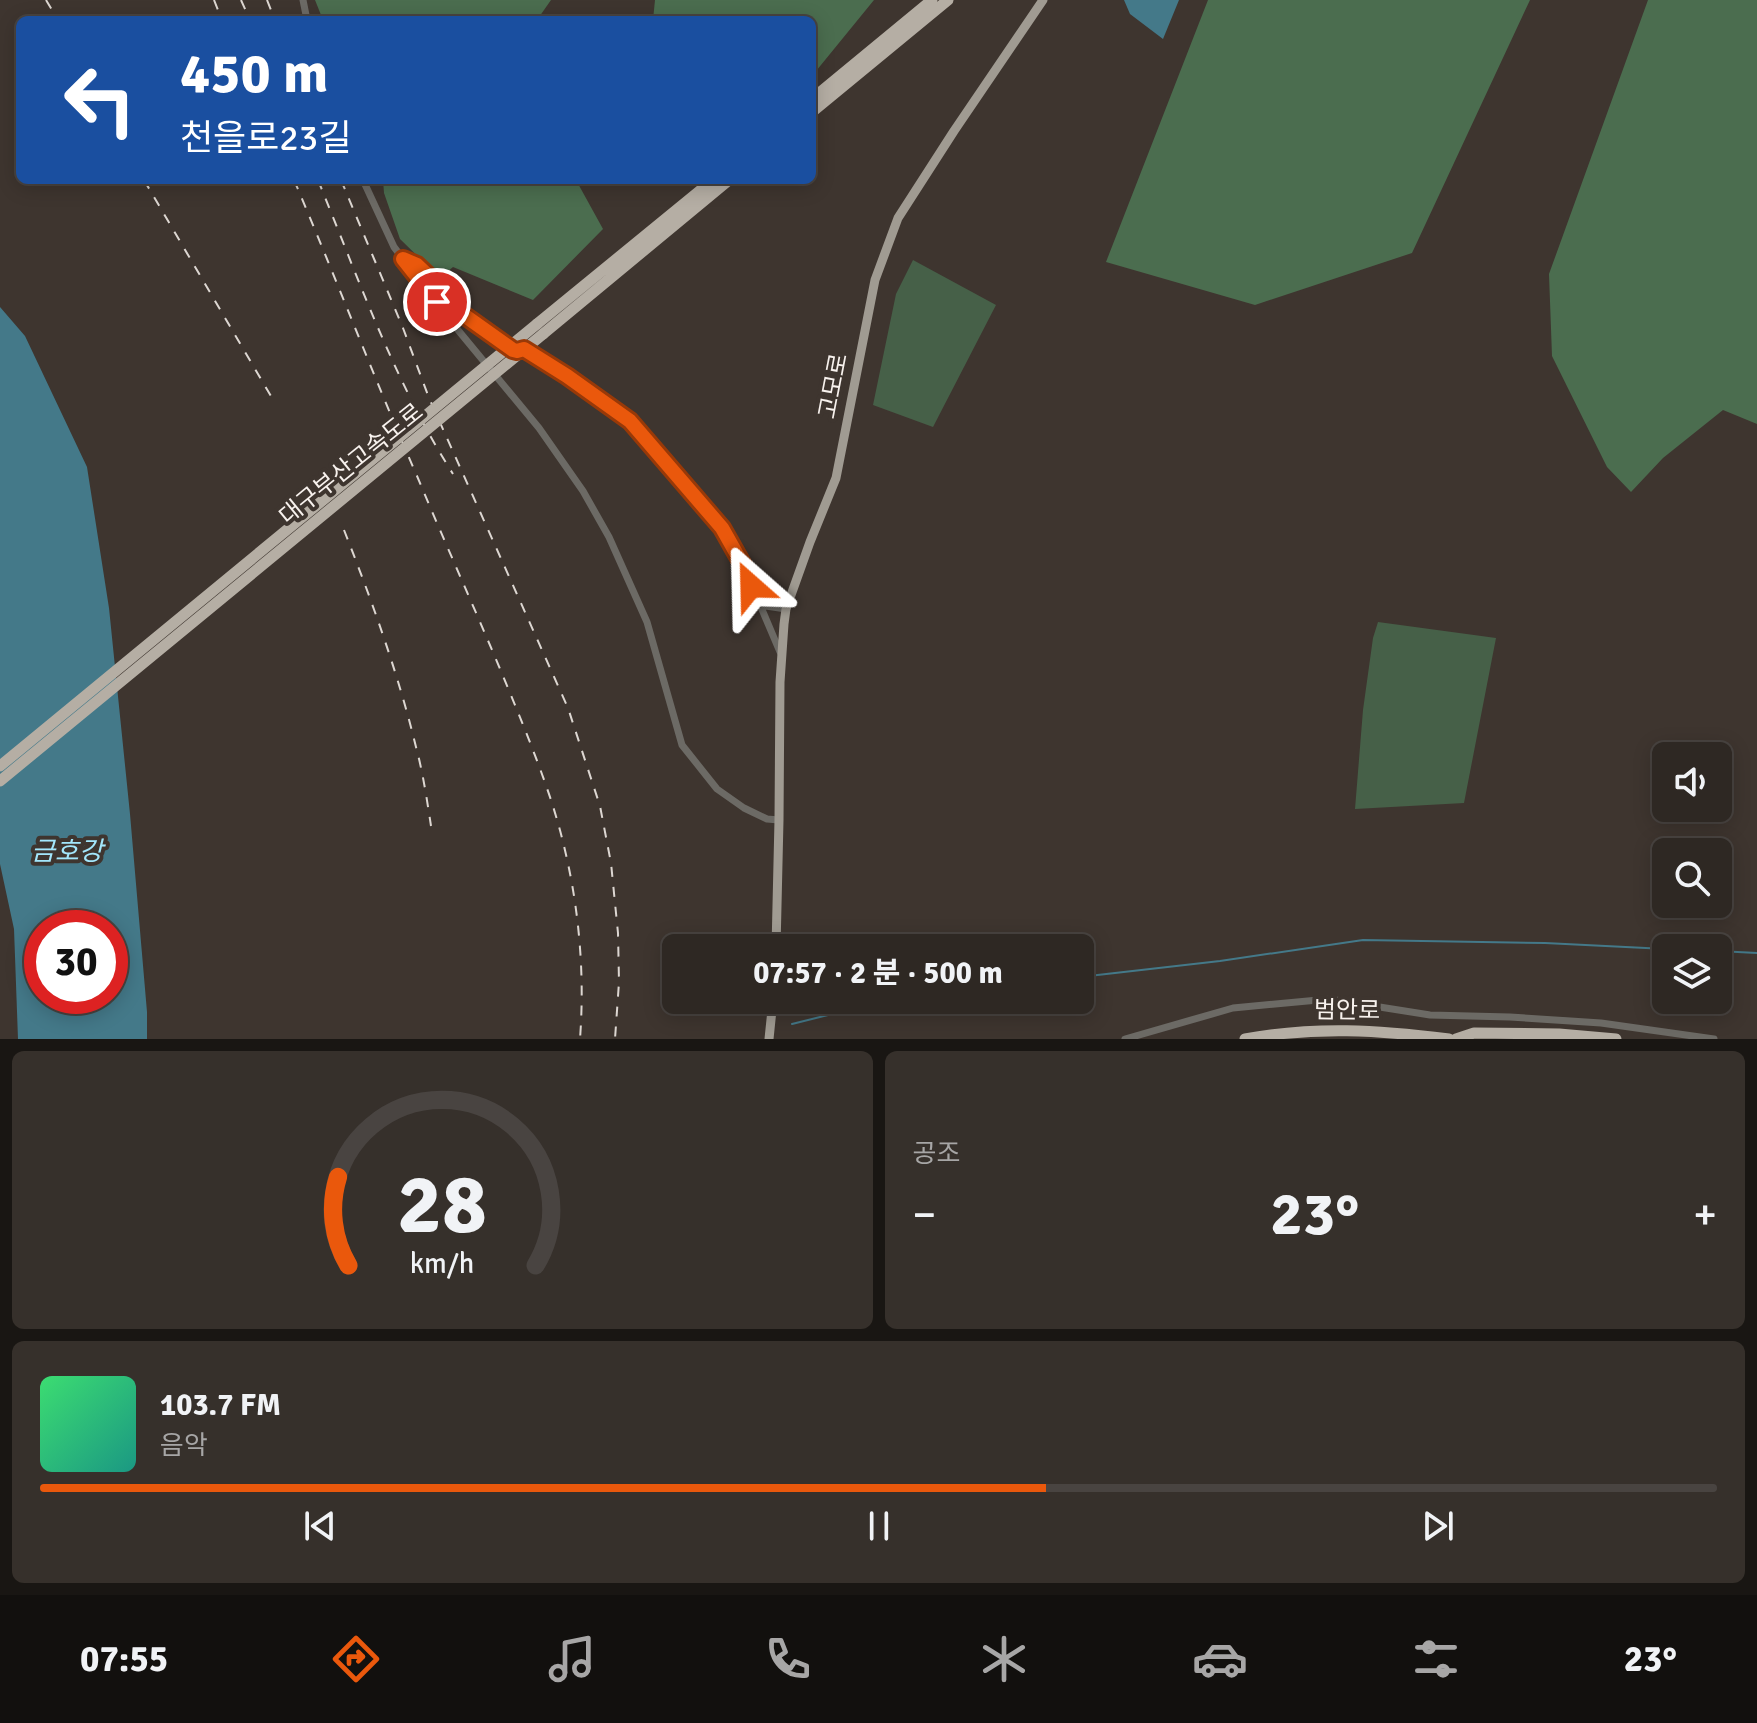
<!DOCTYPE html>
<html lang="ko">
<head>
<meta charset="utf-8">
<style>
	body { margin:0; font-family:Signika,"Noto Sans KR",sans-serif; background:#36302b; color:#f1f3f6; height:100vh; display:flex; flex-direction:column; font-size:30px; white-space:nowrap }
	* { box-sizing:border-box; margin:0 }
	p { font-size:26px; color:#a7a6a6 }
	.icon { flex:none; width:44px; height:44px; fill:none; stroke:currentColor; stroke-width:2; stroke-linecap:round; stroke-linejoin:round }
	.map { position:relative; height:1039px; overflow:hidden }
	.drawer { display:flex; flex-direction:column; gap:12px; padding:12px; background:#191613; flex:1 }
	.drawer>* { flex:none }
	.top-card { position:absolute; left:16px; top:16px; width:800px; height:168px; border-radius:12px; box-shadow:0 4px 20px #0003,0 0 0 2px #494441; background:#1a4fa0; color:#fff; overflow:hidden }
	.buttons { position:absolute; left:1652px; top:742px; display:grid; gap:16px }
	.buttons a { display:grid; place-items:center; width:80px; height:80px; border-radius:12px; background:#2e2823; box-shadow:0 4px 20px #0003,0 0 0 2px #494441; font-size:40px }
	.speed { position:absolute; left:24px; top:910px; display:flex; gap:16px; font-size:40px; font-weight:700; text-align:center }
	.speed>* { display:grid; place-content:center; width:104px; height:104px; border-radius:50%; background:#2e2823; box-shadow:0 4px 20px #0003,0 0 0 2px #494441; line-height:1 }
	.speed .limit { border:12px solid #d22; background:#fff; color:#111 }
	.pin { position:absolute; display:grid; place-items:center; width:68px; height:68px; color:#fff; margin:-34px; border:4px solid #fff; border-radius:50%; box-shadow:0 2px 8px #0007 }
	.me { position:absolute; width:88px; margin:-44px; rotate:335deg; stroke-linejoin:round; filter:drop-shadow(0 0 6px #0008) }
	.turn { display:flex; align-items:center; gap:28px; height:168px; padding:0 32px; font-size:36px }
	.turn .icon { width:104px; height:104px; stroke-width:2.5 }
	.turn b { display:block; font-size:56px; line-height:68px }
	.big { font-size:60px; font-weight:700; line-height:1.1 }
	.drawer .tile { flex:1; display:flex; flex-direction:column; justify-content:center; gap:12px; min-width:0; padding:0 28px; border-radius:12px; background:#36302b }
	.drawer .dial { align-items:center; gap:0 }
	.dial svg { height:208px; overflow:visible; fill:none; stroke:#494441; stroke-width:7; stroke-linecap:round; text-anchor:middle }
	.dial text { fill:#f1f3f6; stroke:none }
	.song { display:flex; align-items:center; gap:24px }
	.cover { width:96px; height:96px; border-radius:12px; background:linear-gradient(135deg,hsl(140 70% 55%),hsl(170 70% 35%)) }
	.played { height:8px; border-radius:4px; background:linear-gradient(90deg,#ea580c 60%,#494441 60%) }
	.keys { display:flex; justify-content:space-around; direction:ltr }
	.heat { display:flex; justify-content:space-between; align-items:center; font-size:44px; direction:ltr }
	.drawer .tiles { flex:1; display:grid; gap:12px; grid-template-columns:1fr 1fr }
	.tile:last-child { grid-column:span 2 }
	.trip { position:absolute; left:662px; top:934px; width:432px; height:80px; border-radius:12px; background:#2e2823; box-shadow:0 4px 20px #0003,0 0 0 2px #494441; font-weight:700; line-height:80px; text-align:center }
	.tabs { display:flex; height:128px; justify-content:space-around; align-items:center; background:#12100e; color:#a7a6a6 }
	.tabs .icon { width:56px; height:56px }
	.tabs .active { color:#ea580c }
	.tabs b { font-size:36px; color:#f1f3f6 }
	.map>svg:first-child { display:block }
	.green { fill:#466048 }
	.forest { fill:#4b6d4f }
	.water { fill:#447989; fill-rule:evenodd }
	.lines { fill:none; stroke-linecap:round; stroke-linejoin:round }
	.stream { stroke:#447989; stroke-width:2 }
	.minor { stroke:#6c6a65; stroke-width:7 }
	.major { stroke:#a09b92; stroke-width:9 }
	.highway { stroke:#b5aea4; stroke-width:11 }
	.rail { stroke:#ddd7d2; stroke-width:2; stroke-dasharray:10 10; stroke-linecap:butt }
	.highway-bridge { stroke:#b5aea4; stroke-width:11 }
	.route-casing { stroke:#983908; stroke-width:20 }
	.route { stroke:#ea580c; stroke-width:14 }
	.labels { text-anchor:middle; dominant-baseline:central; stroke-width:8; stroke-linejoin:round; paint-order:stroke }
	.street-label { font-size:24px; fill:#f8f2ee; stroke:#3e352f }
	.water-label { font-size:26px; font-style:italic; fill:#a3e7fc; stroke:#3e352f }
</style>
</head>
<body>
<div class="map">
<svg width="1757" height="1039" viewBox="0 0 1757 1039">
	<rect width="100%" height="100%" fill="#3e352f"/>
	<path class="green" d="M 913,260 L 996,305 L 933,427 L 873,405 L 896,294 Z
		M 1378,622 L 1496,638 L 1464,803 L 1355,809 L 1363,710 L 1373,638 Z"/>
	<path class="forest" d="M 315,0 L 551,0 L 537,20 L 323,20 Z
		M 655,0 L 874,0 L 812,76 L 812,20 L 653,20 Z
		M 1208,0 L 1530,0 L 1412,253 L 1255,305 L 1106,262 Z
		M 1648,0 L 1757,0 L 1757,424 L 1723,410 L 1663,458 L 1631,492 L 1607,467 L 1552,356 L 1549,274 Z
		M 383,180 L 576,180 L 603,229 L 533,300 L 453,267 L 440,278 L 400,239 L 384,193 Z"/>
	<path class="water" d="M 1124,0 L 1179,0 L 1163,39 L 1130,14 Z
		M 0,307 L 25,336 L 87,467 L 109,608 L 130,814 L 147,1012 L 147,1039 L 18,1039 L 14,929 L 0,864 ZM 42,928 L 110,928 L 110,996 L 42,996 Z"/>
	<g class="lines">
		<path class="stream" d="M 1718,951 L 1757,953
			M 1080,977 L 1220,961 L 1363,940 L 1545,943 L 1666,949
			M 792,1024 L 832,1014 L 921,1000"/>
		<path class="minor" d="M 303,0 L 307,20
			M 363,180 L 394,247 L 453,324 L 539,428 L 583,491 L 609,537 L 647,622 L 682,745 L 717,789 L 744,808 L 767,819 L 779,820
			M 405,260 C 430,271 442,293 460,311 C 474,326 494,338 511,349
			M 523,349 L 567,376 L 630,421 L 722,528 L 744,567 L 780,652
			M 759,605 L 786,609
			M 1125,1039 L 1233,1008 L 1329,999 L 1430,1015 L 1510,1017 L 1601,1023 L 1714,1039"/>
		<path class="major" d="M 776,948 L 779,820 L 780,682 L 784,624 L 786,609 L 810,542 L 836,478 L 875,280 L 898,218 L 954,131 L 1043,0
			M 769,1039 L 773,1000"/>
		<path class="highway" d="M 812,99 L 932,0
			M 812,112 L 948,0
			M 537,324 L 713,180
			M 543,334 L 729,180
			M 1245,1039 C 1316,1026 1378,1030 1449,1039
			M 1456,1039 L 1474,1033 L 1559,1034 L 1616,1039"/>
		<path class="rail" d="M 46,0 L 58,20
			M 214,0 L 222,20
			M 241,0 L 250,20
			M 267,0 L 275,20
			M 144,180 L 275,403
			M 294,180 C 336,278 374,378 417,476 C 445,543 475,609 503,676 C 520,717 537,758 551,800 C 576,877 586,959 580,1039
			M 318,180 C 359,280 395,383 453,474
			M 341,180 L 403,328 L 429,398 L 568,708 L 600,806 L 611,863 L 618,933 L 619,982 L 615,1039
			M 344,530 C 372,601 398,673 416,747 C 423,773 427,800 431,826"/>
		<path class="highway-bridge" d="M 0,766 L 537,324
			M 0,781 L 543,334"/>
	</g>
	<g class="lines">
		<defs>
			<path id="route" d="M 437,302 L 403,259 L 417,265 L 436,283 L 461,313 L 513,350 L 517,351 L 524,349 L 567,376 L 630,421 L 722,528 L 744,567 L 751,586"/>
		</defs>
		<use href="#route" class="route-casing"/>
		<use href="#route" class="route"/>
	</g>
	<g class="labels">
		<g class="street-label">
			<text transform="translate(833 386) rotate(-79)">고모로</text>
			<text transform="translate(351 464) rotate(-39)">대구부산고속도로</text>
			<text transform="translate(1347 1010) rotate(1)">범안로</text>
		</g>
		<g class="water-label">
			<text x="67" y="852">금호강</text>
		</g>
	</g>
</svg>
<div class="buttons">
<a><svg class="icon" aria-label="sound" viewBox="0 0 24 24"><path d="M4 9h4l5-4v14l-5-4H4zM17 9q2 3 0 6"/></svg></a>
<a><svg class="icon" aria-label="search" viewBox="0 0 24 24"><circle cx="10" cy="10" r="6"/><path d="M15 15l6 6"/></svg></a>
<a><svg class="icon" aria-label="layers" viewBox="0 0 24 24"><path d="M12 4l9 5-9 5-9-5zM3 14l9 5 9-5"/></svg></a>
</div>
<div class="speed"><div class="limit">30</div></div>
<div class="pin" style="left:437px;top:302px;background:#d93025"><svg class="icon" aria-label="arrive" viewBox="0 0 24 24"><path d="M6 21V4h12l-3 4 3 4H6"/></svg></div>
<svg class="me" style="left:751px;top:586px" viewBox="-20 -20 40 40"><path d="M0-17L14 15 0 8-14 15z" fill="#ea580c" stroke="#fff" stroke-width="4"/></svg>
<div class="trip">07:57 · 2 분 · 500 m</div>
<div class="top-card">
<div class="turn"><svg class="icon" aria-label="left" viewBox="0 0 24 24"><path d="M17 20v-9H6M10 6l-5 5 5 5"/></svg><div><b>450 m</b>천을로23길</div></div>
</div>
</div>
<section class="drawer">
<div class="tiles">
<div class="tile dial"><svg viewBox="0 0 100 80">
<path d="M14 69A42 42 0 1 1 86 69"/>
<path d="M14 69A42 42 0 0 1 10 35" stroke="#ea580c"/>
<text x="50" y="56" font-size="32" font-weight="700">28</text>
<text x="50" y="72" font-size="11">km/h</text>
</svg></div>
<div class="tile"><p>공조</p>
<div class="heat"><a>−</a><b class="big">23°</b><a>+</a></div>
</div>
<div class="tile">
<div class="song"><i class="cover"></i><div><b>103.7 FM</b><p>음악</p></div></div>
<div class="played"></div>
<div class="keys"><svg class="icon" aria-label="previous" viewBox="0 0 24 24"><path d="M18 5L8 12l10 7zM5 5v14"/></svg><svg class="icon" aria-label="pause" viewBox="0 0 24 24"><path d="M8 5v14M16 5v14"/></svg><svg class="icon" aria-label="next" viewBox="0 0 24 24"><path d="M6 5l10 7-10 7zM19 5v14"/></svg></div>
</div>
</div>
</section>
<nav class="tabs">
<b>07:55</b>
<svg class="icon active" aria-label="directions" viewBox="0 0 24 24"><path d="M12 3l9 9-9 9-9-9zM9 14v-3h6M13 9l2 2-2 2"/></svg>
<svg class="icon" aria-label="music" viewBox="0 0 24 24"><path d="M9 18V5l10-2v13"/><circle cx="6" cy="18" r="3"/><circle cx="16" cy="16" r="3"/></svg>
<svg class="icon" aria-label="phone" viewBox="0 0 24 24"><path d="M5 4h4l2 5-3 2q2 4 5 5l2-3 5 2v4C11 20 4 13 5 4z"/></svg>
<svg class="icon" aria-label="climate" viewBox="0 0 24 24"><path d="M12 3v18M4 7l16 10M4 17L20 7"/></svg>
<svg class="icon" aria-label="car" viewBox="0 0 24 24"><path d="M5 17H2v-5l4-1 3-4h7l3 4 3 1v5h-3M9 17h6M6 11h13"/><circle cx="7" cy="17" r="2"/><circle cx="17" cy="17" r="2"/></svg>
<svg class="icon" aria-label="filters" viewBox="0 0 24 24"><path d="M4 7h16M4 17h16"/><circle cx="9" cy="7" r="2"/><circle cx="15" cy="17" r="2"/></svg>
<b>23°</b>
</nav>
</body>
</html>
